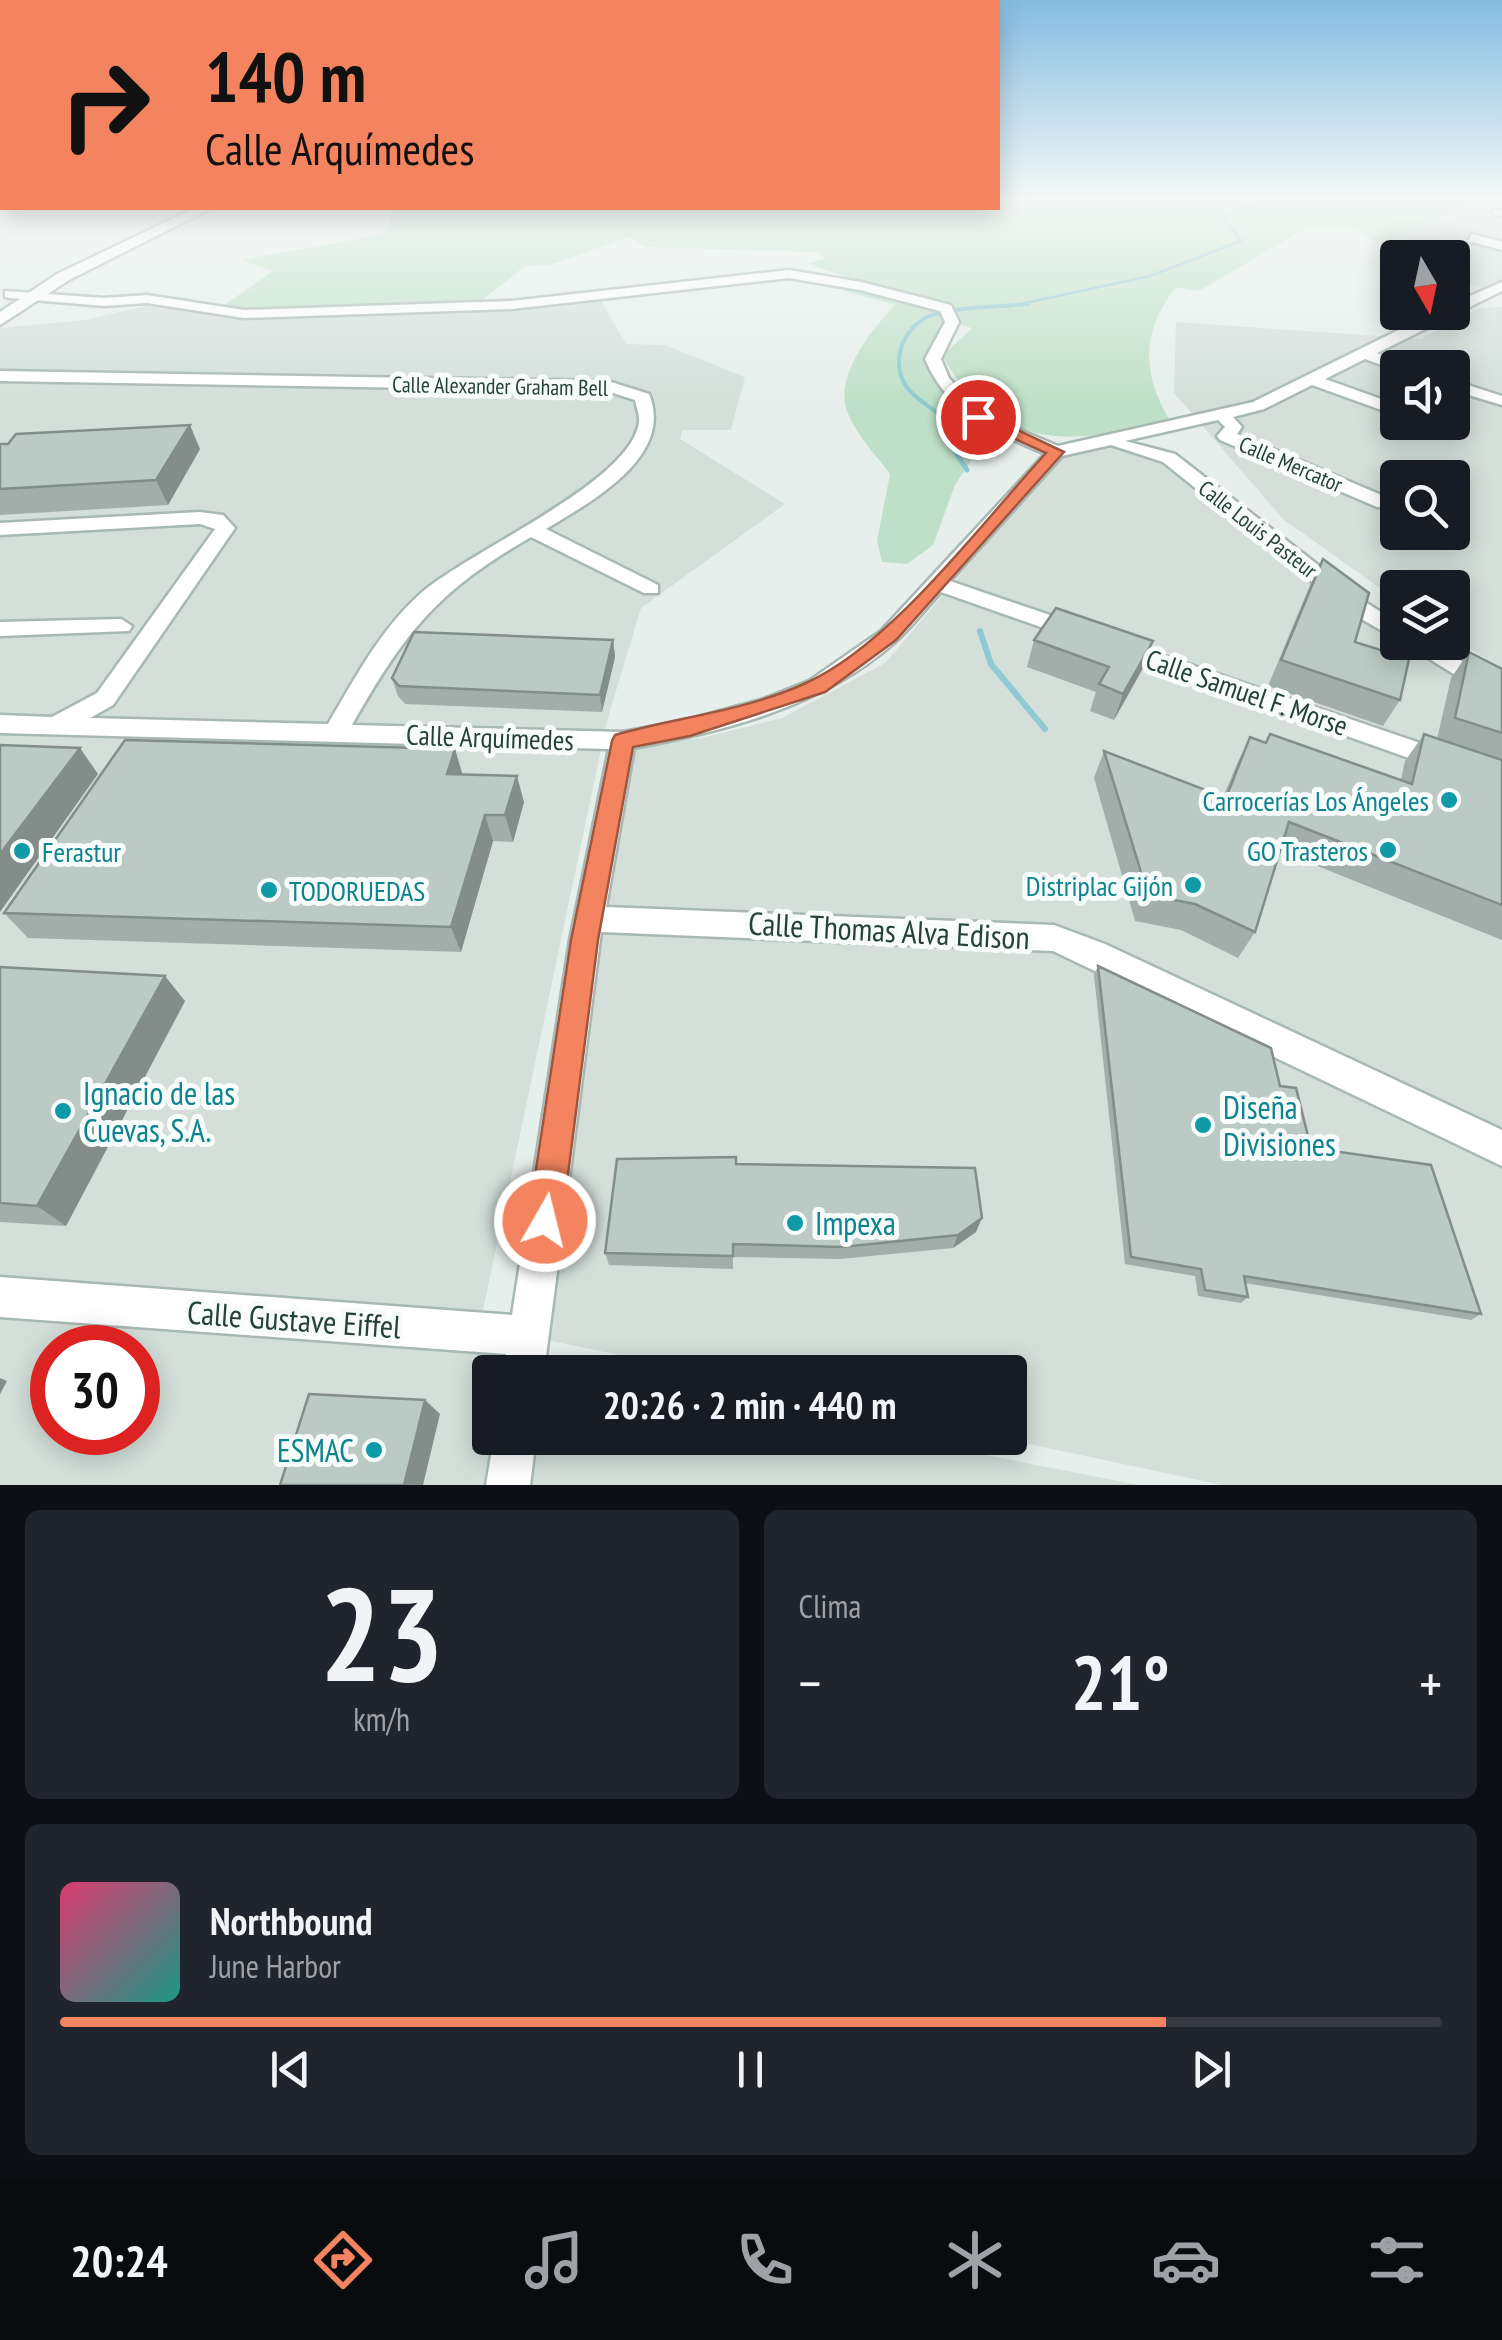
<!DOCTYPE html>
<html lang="es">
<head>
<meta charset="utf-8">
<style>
	body { margin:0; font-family:"PT Sans Narrow",sans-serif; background:#20242c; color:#f1f3f6; height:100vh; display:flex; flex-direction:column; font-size:38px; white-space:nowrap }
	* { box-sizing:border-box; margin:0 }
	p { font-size:32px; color:#9ea1a6 }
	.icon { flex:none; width:55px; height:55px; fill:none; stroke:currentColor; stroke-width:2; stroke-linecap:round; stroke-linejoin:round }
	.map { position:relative; height:1485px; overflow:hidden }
	.side { display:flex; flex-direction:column; gap:25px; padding:25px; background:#0d0f14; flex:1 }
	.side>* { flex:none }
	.top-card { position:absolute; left:0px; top:0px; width:1000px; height:210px; box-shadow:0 5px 25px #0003; background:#f4845f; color:#111; overflow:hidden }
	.needle { width:65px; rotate:171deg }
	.tools { position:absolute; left:1380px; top:240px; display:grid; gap:20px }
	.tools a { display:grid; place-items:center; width:90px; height:90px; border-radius:10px; background:#171b24; box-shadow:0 5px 25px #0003; font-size:50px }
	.speed { position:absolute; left:30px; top:1325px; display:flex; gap:20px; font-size:50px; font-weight:700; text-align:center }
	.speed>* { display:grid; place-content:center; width:130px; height:130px; border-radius:50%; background:#171b24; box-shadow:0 5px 25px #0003; line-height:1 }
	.speed .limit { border:15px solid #d22; background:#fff; color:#111 }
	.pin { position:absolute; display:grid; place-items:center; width:85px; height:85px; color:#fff; margin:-42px; border:5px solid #fff; border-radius:50%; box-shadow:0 2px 10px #0007 }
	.me { position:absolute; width:110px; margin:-55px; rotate:8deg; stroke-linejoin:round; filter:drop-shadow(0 0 8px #0008) }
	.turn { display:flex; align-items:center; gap:35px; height:210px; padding:0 40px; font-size:45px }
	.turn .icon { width:130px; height:130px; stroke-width:2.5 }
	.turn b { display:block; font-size:70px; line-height:85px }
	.big { font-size:75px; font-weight:700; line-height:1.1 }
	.side .tile { flex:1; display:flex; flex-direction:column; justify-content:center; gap:15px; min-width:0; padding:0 35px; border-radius:15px; background:#20242c }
	.side .dial { align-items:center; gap:0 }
	.dial b { font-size:130px; line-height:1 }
	.song { display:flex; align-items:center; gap:30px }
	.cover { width:120px; height:120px; border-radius:15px; background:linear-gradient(135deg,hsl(340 70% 55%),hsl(170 70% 35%)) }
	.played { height:10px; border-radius:5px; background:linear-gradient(90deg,#f4845f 80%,#363941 80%) }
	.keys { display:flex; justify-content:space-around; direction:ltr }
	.heat { display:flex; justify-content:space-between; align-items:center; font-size:55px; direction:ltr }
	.side .tiles { flex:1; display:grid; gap:25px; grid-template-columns:1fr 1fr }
	.tile:last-child { grid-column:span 2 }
	.trip { position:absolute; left:472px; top:1355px; width:555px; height:100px; border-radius:10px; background:#171b24; box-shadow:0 5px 25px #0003; font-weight:700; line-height:100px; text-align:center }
	.menu { display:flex; height:160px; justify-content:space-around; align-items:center; background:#090b0e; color:#9ea1a6 }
	.menu .icon { width:70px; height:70px }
	.menu .active { color:#f4845f }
	.menu b { font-size:45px; color:#f1f3f6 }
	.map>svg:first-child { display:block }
	.built { fill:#d4dfda; fill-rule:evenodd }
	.green { fill:#bfe0c8 }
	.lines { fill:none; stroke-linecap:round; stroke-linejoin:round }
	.stream-far3 { stroke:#8ec9d4; stroke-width:2.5 }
	.stream-far2 { stroke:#8ec9d4; stroke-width:4 }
	.stream-far1 { stroke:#8ec9d4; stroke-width:5 }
	.stream { stroke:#8ec9d4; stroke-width:6 }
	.street-casing { stroke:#a8b8b2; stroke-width:5 }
	.secondary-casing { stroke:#a4bbb3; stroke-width:5 }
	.street { fill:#fff; fill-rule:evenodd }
	.secondary { fill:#fff; fill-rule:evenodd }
	.wall { fill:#a1aea9 }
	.shaded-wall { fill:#838d89 }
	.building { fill:#bbcac4; stroke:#838d89; stroke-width:2.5 }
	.route { fill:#f4845f; stroke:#9f563e; stroke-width:2.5 }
	.culture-dot { fill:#0f9aa8; stroke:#f7fbf9; stroke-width:4 }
	.labels { text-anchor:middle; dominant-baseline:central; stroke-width:10; stroke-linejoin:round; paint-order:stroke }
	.far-street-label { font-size:22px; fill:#24423a; stroke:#f7fbf9 }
	.street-label { font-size:28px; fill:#24423a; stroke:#f7fbf9 }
	.culture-label { font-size:28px; fill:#0d838f; stroke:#f7fbf9; text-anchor:end }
	.near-street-label { font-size:32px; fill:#24423a; stroke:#f7fbf9 }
	.near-culture-label { font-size:32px; fill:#0d838f; stroke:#f7fbf9; text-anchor:start }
</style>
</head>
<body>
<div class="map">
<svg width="1502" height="1485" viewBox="0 0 1502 1485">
	<rect width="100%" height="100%" fill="#e6efeb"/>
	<path class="built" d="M 1472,195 L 1502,195 L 1502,293 L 1453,280 L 1452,258 L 1403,257 L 1381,245 L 1445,215 Z
		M 600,299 L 626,344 L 665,345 L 745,377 L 731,430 L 682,430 L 680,439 L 785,504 L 641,608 L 607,721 L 474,1353 L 570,1372 L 490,1372 L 490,1438 L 899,1438 L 1139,1485 L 0,1485 L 0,328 L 85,320 L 150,305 L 221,317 L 514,309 ZM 52,1348 L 138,1348 L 138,1432 L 52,1432 Z
		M 1502,307 L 1502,668 L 1453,639 L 1452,588 L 1398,588 L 1397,600 L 1284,520 L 1174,393 L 1176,322 L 1421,339 L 1480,308 ZM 1398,368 L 1452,368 L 1452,422 L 1398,422 ZM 1398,478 L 1452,478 L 1452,532 L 1398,532 Z
		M 1115,448 L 1156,459 L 1398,642 L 1502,705 L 1502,1485 L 1222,1485 L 1001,1438 L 1010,1438 L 1010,1372 L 699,1372 L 529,1336 L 635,748 L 701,738 L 782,718 L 885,663 L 1059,459 L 1080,451 Z"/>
	<path class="green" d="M 998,195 L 1327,195 L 1327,199 L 1365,203 L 1364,195 L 1472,195 L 1445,215 L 1381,245 L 1354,229 L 1304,229 L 1199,291 L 1176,287 C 1142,330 1141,372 1169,419 C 1073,447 999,452 942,356 L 972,328 L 952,322 L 933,355 L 961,412 L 994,425 L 955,485 L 933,545 L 907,564 L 882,562 L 877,541 L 890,474 C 877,456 858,437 849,416 C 831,379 871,330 895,305 L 845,291 L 849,280 L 845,276 L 807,264 L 825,258 L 815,252 L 645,247 L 630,237 L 549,265 L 525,266 L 477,304 L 234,311 L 223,306 L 273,271 L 240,260 L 386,234 L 393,209 L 349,208 L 998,208 Z"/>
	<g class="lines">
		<path class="stream-far3" d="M 1007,307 L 1150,276 L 1241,241 L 1224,218 L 1237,210 L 1296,195"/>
		<path class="stream-far2" d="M 952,447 L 953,424 C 939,413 921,403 909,390 C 889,366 901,330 927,317 C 949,307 1002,307 1028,304"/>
		<path class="stream-far1" d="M 951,445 L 967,470"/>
		<path class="stream" d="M 980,631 L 991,664 L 1045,729"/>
		<defs>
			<path id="street" d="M 1494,210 L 1502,210 L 1502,216 L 1494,214 Z
				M 1472,234 L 1502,242 L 1502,250 L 1468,241 Z
				M 789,270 L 861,282 L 951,305 L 959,322 L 941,359 L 949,378 L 973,404 L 1006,424 L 1058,446 L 1253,402 L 1435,312 L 1452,312 L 1452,304 L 1502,282 L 1502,291 L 1377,353 L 1411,368 L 1398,368 L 1398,371 L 1365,359 L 1325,379 L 1398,405 L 1398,416 L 1312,385 L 1264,409 L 1233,417 L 1242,427 L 1237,434 L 1391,499 L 1391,507 L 1377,507 L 1220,440 L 1217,436 L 1225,427 L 1218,420 L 1125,441 L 1175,454 L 1367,603 L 1398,623 L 1398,640 L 1351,613 L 1163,462 L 1111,445 L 1062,456 L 950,581 L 1085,627 L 1088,632 L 1085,637 L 1069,637 L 941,592 C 925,609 911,628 894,643 C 821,707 728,730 634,748 L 606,907 L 1054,925 L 1105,944 L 1502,1130 L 1502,1166 L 1053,951 L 601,932 L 544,1372 L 504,1372 L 506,1354 L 0,1317 L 0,1277 L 512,1315 L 570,940 L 609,749 L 0,733 L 0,715 L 52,717 L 97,693 L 215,529 L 200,524 L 0,535 L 0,523 L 200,512 L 223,515 L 235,528 L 113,705 L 90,718 L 328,724 C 355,678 380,630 420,594 C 468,551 631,483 639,422 C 640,416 636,406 635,400 L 607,391 L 0,381 L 0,371 L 608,381 L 649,394 C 675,457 590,502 546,529 L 658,585 L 658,593 L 644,593 L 531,537 C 437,591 405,632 352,725 L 623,732 L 683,721 L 761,700 L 809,681 L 881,631 L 1045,454 C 994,431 948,414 925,359 L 945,322 L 940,311 L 860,290 L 789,278 L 511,309 L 244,318 L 147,303 L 104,306 L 10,298 L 5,297 L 5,291 L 104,298 L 147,295 L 244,310 L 511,301 Z
				M 1452,380 L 1502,396 L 1502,405 L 1452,390 Z
				M 121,619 L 132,626 L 129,631 L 0,636 L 0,622 Z
				M 1115,639 L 1502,771 L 1502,791 L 1107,651 L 1104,646 Z
				M 1402,642 L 1430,642 L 1502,685 L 1502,704 Z
				M 494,1438 L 536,1438 L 530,1485 L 486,1485 Z"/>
			<path id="secondary" d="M 195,208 L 212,208 L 69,280 L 0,325 L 0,312 L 57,274 Z"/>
		</defs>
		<use href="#street" class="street-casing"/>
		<use href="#secondary" class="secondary-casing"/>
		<use href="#street" class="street"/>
		<use href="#secondary" class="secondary"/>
	</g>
	<path class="wall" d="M 0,444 L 200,449 L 168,505 L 0,515 Z
		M 1323,559 L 1355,642 L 1400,700 L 1383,726 L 1268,686 L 1310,585 Z
		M 613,640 L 615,657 L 602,712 L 405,704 L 398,696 L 392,678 Z
		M 1034,640 L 1153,641 L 1143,668 L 1114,720 L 1090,711 L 1096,692 L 1027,667 Z
		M 1469,652 L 1502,669 L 1502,940 L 1280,851 L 1255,932 L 1238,958 L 1181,930 L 1135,921 L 1094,778 L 1104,751 L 1223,797 L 1237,764 L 1250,737 L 1265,742 L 1270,734 L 1401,780 L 1405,761 L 1424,734 L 1437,739 L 1451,678 Z
		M 463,774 L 524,802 L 513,842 L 493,841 L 461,952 L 28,938 L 4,913 Z
		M 1098,966 L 1280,1086 L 1311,1148 L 1481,1314 L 1471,1320 L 1245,1283 L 1248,1297 L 1241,1303 L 1198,1296 L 1195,1276 L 1125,1264 L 1094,975 Z
		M 0,967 L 185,1001 L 66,1226 L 0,1222 Z
		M 736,1164 L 976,1232 L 953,1248 L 840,1259 L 733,1257 L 733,1269 L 609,1265 L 605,1253 Z"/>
	<path class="shaded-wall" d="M 190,425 L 200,449 L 168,505 L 156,480 Z
		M 613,640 L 615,657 L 602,712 L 600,695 Z
		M 1153,641 L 1143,668 L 1114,720 L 1123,694 Z
		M 80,748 L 98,774 L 0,912 L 0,854 Z
		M 455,749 L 463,776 L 447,774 Z
		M 517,776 L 524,802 L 513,842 L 505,815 Z
		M 485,815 L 493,841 L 461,952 L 451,927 Z
		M 165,976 L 185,1001 L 66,1226 L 37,1206 Z
		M 982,1218 L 976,1232 L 953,1248 L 958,1235 Z
		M 0,1378 L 7,1381 L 0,1394 Z
		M 425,1400 L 440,1414 L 423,1485 L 404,1485 Z"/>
	<path class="building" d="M 190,425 L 156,480 L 0,489 L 0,444 L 8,444 L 16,434 Z
		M 1323,559 L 1369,593 L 1355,642 L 1409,659 L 1400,700 L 1281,660 Z
		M 1056,608 L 1153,641 L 1123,694 L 1099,684 L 1109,667 L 1034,640 Z
		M 414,632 L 613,640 L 600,695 L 399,686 L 392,678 Z
		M 1469,652 L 1502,669 L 1502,733 L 1455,718 Z
		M 1270,734 L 1412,784 L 1424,734 L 1502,760 L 1502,905 L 1289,822 L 1255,932 L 1195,904 L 1148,895 L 1104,751 L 1226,798 L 1250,737 L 1266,743 Z
		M 125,740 L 455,749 L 447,774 L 517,776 L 505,815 L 485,815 L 451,927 L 4,913 Z
		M 0,745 L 80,748 L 0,854 Z
		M 1098,966 L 1271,1048 L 1280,1086 L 1296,1088 L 1311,1148 L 1431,1165 L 1481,1314 L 1244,1276 L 1248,1297 L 1205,1290 L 1201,1269 L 1131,1257 Z
		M 0,967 L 165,976 L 37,1206 L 0,1203 Z
		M 736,1157 L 736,1164 L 975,1168 L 982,1218 L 958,1235 L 842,1247 L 733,1244 L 733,1256 L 605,1253 L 617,1159 Z
		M 309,1394 L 425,1400 L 404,1485 L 280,1485 Z"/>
	<linearGradient id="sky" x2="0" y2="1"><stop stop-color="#84bce0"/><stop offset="0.49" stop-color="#f4f8f6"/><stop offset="1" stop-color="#f4f8f6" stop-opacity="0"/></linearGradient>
	<rect width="1502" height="402" fill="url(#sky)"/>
	<path class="route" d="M 973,414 L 984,414 L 1064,452 L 896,640 L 825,692 L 690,736 L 633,747 L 598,940 L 562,1221 L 557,1233 L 545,1238 L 533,1233 L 528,1221 L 571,940 L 612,741 L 615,735 C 678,717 745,711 806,683 C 892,644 981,524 1046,453 L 973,420 Z"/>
	<g class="culture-dot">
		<circle cx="1449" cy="800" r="10"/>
		<circle cx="1388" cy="850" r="10"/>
		<circle cx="22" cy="851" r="10"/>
		<circle cx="1193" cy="885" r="10"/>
		<circle cx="269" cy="890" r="10"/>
		<circle cx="63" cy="1111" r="10"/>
		<circle cx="1203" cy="1125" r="10"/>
		<circle cx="795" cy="1223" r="10"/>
		<circle cx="374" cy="1450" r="10"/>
	</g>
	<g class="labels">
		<g class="far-street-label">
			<text transform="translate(500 386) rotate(1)">Calle Alexander Graham Bell</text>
			<text transform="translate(1291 464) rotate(23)">Calle Mercator</text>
			<text transform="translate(1258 529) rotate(38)">Calle Louis Pasteur</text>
		</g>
		<g class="street-label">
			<text transform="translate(1247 692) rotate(19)">Calle Samuel F. Morse</text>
			<text transform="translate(490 737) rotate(2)">Calle Arquímedes</text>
		</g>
		<g class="culture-label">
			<text x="1429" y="800">Carrocerías Los Ángeles</text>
			<text x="1368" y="850">GO Trasteros</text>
			<text x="42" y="851" text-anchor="start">Ferastur</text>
			<text x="1173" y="885">Distriplac Gijón</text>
			<text x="289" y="890" text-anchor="start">TODORUEDAS</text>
		</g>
		<g class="near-street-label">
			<text transform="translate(889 930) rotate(3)">Calle Thomas Alva Edison</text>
			<text transform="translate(294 1319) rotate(4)">Calle Gustave Eiffel</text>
		</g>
		<g class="near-culture-label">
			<text x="83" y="1093">Ignacio de las<tspan x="83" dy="37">Cuevas, S.A.</tspan></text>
			<text x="1223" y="1107">Diseña<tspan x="1223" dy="37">Divisiones</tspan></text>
			<text x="815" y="1223">Impexa</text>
			<text x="354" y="1450" text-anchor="end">ESMAC</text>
		</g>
	</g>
</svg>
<div class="tools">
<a><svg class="needle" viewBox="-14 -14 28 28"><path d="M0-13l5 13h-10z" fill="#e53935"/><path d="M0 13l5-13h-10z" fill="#9ea1a6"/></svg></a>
<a><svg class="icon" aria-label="sound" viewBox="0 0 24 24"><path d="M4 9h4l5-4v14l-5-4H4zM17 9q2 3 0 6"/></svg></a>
<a><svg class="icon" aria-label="search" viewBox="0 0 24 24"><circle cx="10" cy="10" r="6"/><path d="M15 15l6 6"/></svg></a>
<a><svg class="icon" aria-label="layers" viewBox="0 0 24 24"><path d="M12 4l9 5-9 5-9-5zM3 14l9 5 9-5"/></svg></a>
</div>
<div class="speed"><div class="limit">30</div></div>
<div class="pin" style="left:978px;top:417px;background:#d93025"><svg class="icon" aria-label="arrive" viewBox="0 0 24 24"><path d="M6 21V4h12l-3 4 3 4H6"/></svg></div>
<svg class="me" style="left:545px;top:1221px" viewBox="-20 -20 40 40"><circle r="17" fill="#f4845f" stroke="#fff" stroke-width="3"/><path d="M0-11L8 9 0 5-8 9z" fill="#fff"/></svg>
<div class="trip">20:26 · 2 min · 440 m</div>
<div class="top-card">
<div class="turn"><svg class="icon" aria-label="right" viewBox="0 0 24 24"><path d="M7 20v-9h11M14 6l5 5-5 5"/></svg><div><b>140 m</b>Calle Arquímedes</div></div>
</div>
</div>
<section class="side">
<div class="tiles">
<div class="tile dial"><b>23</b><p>km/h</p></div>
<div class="tile"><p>Clima</p>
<div class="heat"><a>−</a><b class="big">21°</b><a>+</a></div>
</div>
<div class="tile">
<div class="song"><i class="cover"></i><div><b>Northbound</b><p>June Harbor</p></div></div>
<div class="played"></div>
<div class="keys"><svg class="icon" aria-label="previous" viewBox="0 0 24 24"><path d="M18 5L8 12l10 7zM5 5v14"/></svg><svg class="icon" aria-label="pause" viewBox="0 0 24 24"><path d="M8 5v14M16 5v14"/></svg><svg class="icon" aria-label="next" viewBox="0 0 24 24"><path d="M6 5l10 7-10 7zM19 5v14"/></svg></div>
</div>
</div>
</section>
<nav class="menu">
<b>20:24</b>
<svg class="icon active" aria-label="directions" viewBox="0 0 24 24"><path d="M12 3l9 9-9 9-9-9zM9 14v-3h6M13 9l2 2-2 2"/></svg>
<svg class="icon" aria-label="music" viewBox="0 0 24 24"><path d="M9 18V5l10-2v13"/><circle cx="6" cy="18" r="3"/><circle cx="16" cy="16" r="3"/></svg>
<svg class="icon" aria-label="phone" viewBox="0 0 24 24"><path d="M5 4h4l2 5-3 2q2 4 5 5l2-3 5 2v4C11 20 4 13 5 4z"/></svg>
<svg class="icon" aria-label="climate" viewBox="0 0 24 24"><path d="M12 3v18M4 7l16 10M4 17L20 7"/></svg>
<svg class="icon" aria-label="car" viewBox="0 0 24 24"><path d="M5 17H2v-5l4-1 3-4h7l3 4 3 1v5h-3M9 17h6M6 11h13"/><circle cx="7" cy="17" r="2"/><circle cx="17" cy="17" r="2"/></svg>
<svg class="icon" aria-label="filters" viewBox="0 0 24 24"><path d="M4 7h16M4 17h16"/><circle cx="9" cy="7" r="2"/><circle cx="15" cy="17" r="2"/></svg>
</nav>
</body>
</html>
